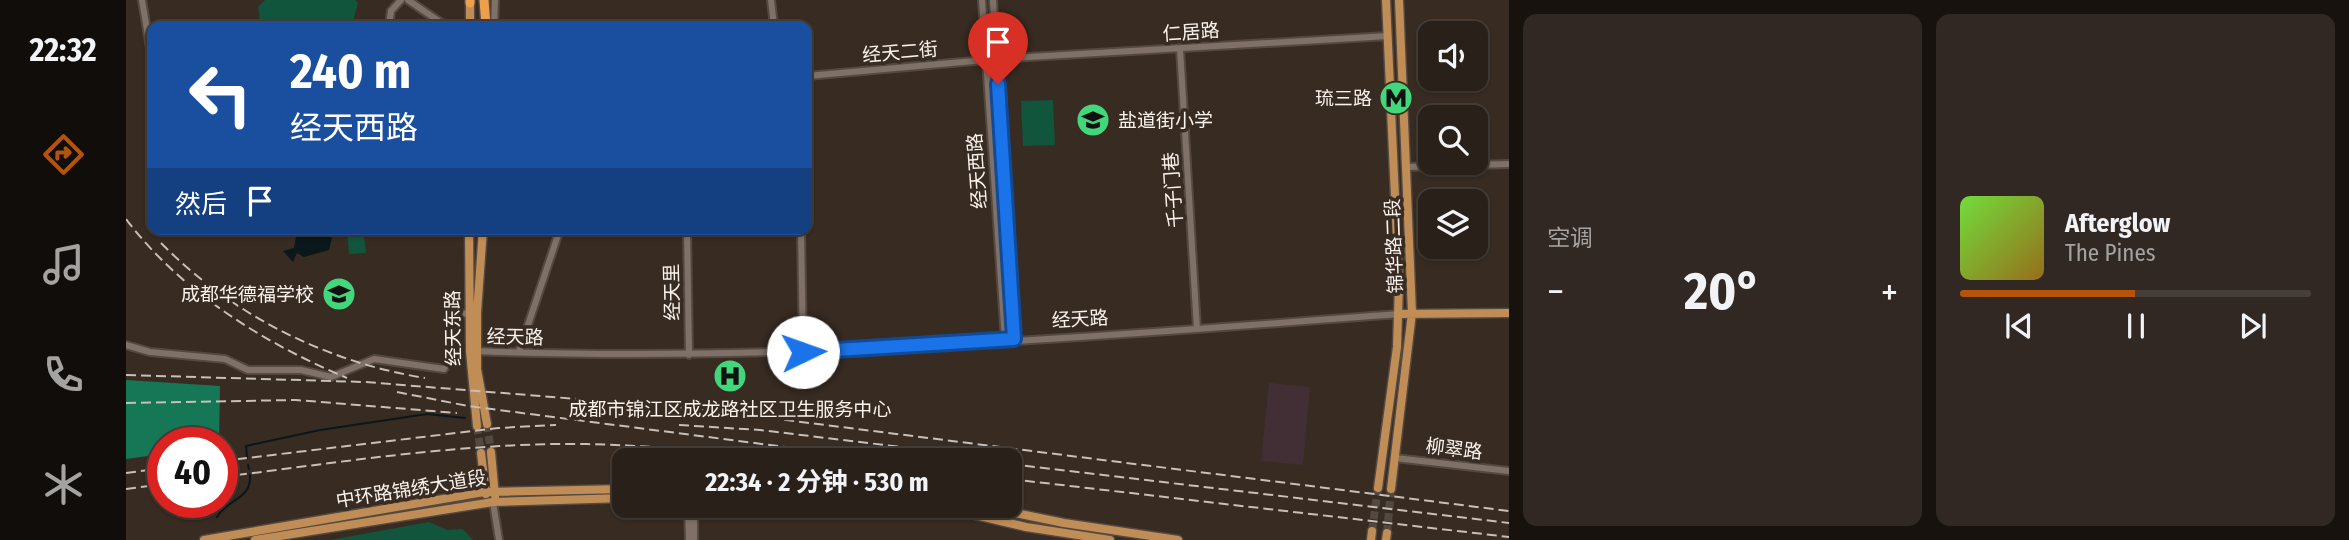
<!DOCTYPE html>
<html lang="zh">
<head>
<meta charset="utf-8">
<style>
	body { margin:0; font-family:"Fira Sans Condensed","Noto Sans SC",sans-serif; background:#312823; color:#f1f3f6; height:100vh; display:flex; flex-direction:column; font-size:26px; white-space:nowrap }
	* { box-sizing:border-box; margin:0 }
	p { font-size:23px; color:#a5a3a2 }
	.icon { flex:none; width:38px; height:38px; fill:none; stroke:currentColor; stroke-width:2; stroke-linecap:round; stroke-linejoin:round }
	.map { position:relative; flex:1; overflow:hidden }
	.sheet { display:flex; flex-direction:column; gap:14px; padding:14px; background:#17120e; width:840px }
	.sheet>* { flex:none }
	.top-card { position:absolute; left:21px; top:21px; width:665px; height:214px; border-radius:14px; box-shadow:0 2px 5px #0004,0 0 0 2px #453e39; background:#1a4fa0; color:#fff; overflow:hidden }
	.tools { position:absolute; left:1292px; top:21px; display:grid; gap:14px }
	.tools a { display:grid; place-items:center; width:70px; height:70px; border-radius:14px; background:#29201a; box-shadow:0 2px 5px #0004,0 0 0 2px #453e39; font-size:35px }
	.speed { position:absolute; left:21px; top:427px; display:flex; gap:14px; font-size:35px; font-weight:700; text-align:center }
	.speed>* { display:grid; place-content:center; width:91px; height:91px; border-radius:50%; background:#29201a; box-shadow:0 2px 5px #0004,0 0 0 2px #453e39; line-height:1 }
	.speed .limit { border:10px solid #d22; background:#fff; color:#111 }
	.pin { position:absolute; display:grid; place-items:center; width:60px; height:60px; color:#fff; margin:-72px -30px; border-radius:50% 50% 50% 0; rotate:-45deg; box-shadow:0 0 7px #0007 }
	.pin .icon { rotate:45deg }
	.me { position:absolute; width:77px; margin:-38px; rotate:87deg; stroke-linejoin:round; filter:drop-shadow(0 0 5px #0008) }
	.turn { display:flex; align-items:center; gap:24px; height:147px; padding:0 28px; font-size:32px }
	.turn .icon { width:91px; height:91px; stroke-width:2.5 }
	.turn b { display:block; font-size:49px; line-height:60px }
	.then { display:flex; align-items:center; height:66px; padding:0 28px; background:#0003; gap:14px; font-size:26px }
	.big { font-size:52px; font-weight:700; line-height:1.1 }
	.sheet .tile { flex:1; display:flex; flex-direction:column; justify-content:center; gap:10px; min-width:0; padding:0 24px; border-radius:14px; background:#312823 }
	.song { display:flex; align-items:center; gap:21px }
	.cover { width:84px; height:84px; border-radius:10px; background:linear-gradient(135deg,hsl(100 70% 55%),hsl(40 70% 35%)) }
	.played { height:7px; border-radius:4px; background:linear-gradient(90deg,#b45309 50%,#453e39 50%) }
	.keys { display:flex; justify-content:space-around; direction:ltr }
	.heat { display:flex; justify-content:space-between; align-items:center; font-size:38px; direction:ltr }
	.sheet .tiles { flex:1; display:grid; gap:14px; grid-template-columns:repeat(2,1fr) }
	.trip { position:absolute; left:486px; top:448px; width:410px; height:70px; border-radius:14px; background:#29201a; box-shadow:0 2px 5px #0004,0 0 0 2px #453e39; font-weight:700; line-height:70px; text-align:center }
	main { display:flex; flex:1; min-height:0 }
	.tabs { display:flex; flex-direction:column; width:126px; justify-content:space-around; align-items:center; background:#100d0a; color:#a5a3a2 }
	.tabs .icon { width:49px; height:49px }
	.tabs .on { color:#b45309 }
	.tabs b { font-size:32px; color:#f1f3f6 }
	.map>svg:first-child { display:block }
	.commercial { fill:#422f36 }
	.green { fill:#11553d }
	.forest { fill:#167756 }
	.water { fill:#0a181b }
	.lines { fill:none; stroke-linecap:round; stroke-linejoin:round }
	.stream { stroke:#0a181b; stroke-width:2 }
	.major-tunnel { stroke:#544940; stroke-width:8; stroke-dasharray:8 4; stroke-linecap:butt }
	.minor-casing { stroke:#534941; stroke-width:10 }
	.major-casing { stroke:#534941; stroke-width:11 }
	.highway-casing { stroke:#534941; stroke-width:12 }
	.minor { stroke:#7f7167; stroke-width:6 }
	.major { stroke:#c18d56; stroke-width:8 }
	.highway { stroke:#ed9f4b; stroke-width:9 }
	.rail { stroke:#c8bfb8; stroke-width:2; stroke-dasharray:10 5; stroke-linecap:butt }
	.route-casing { stroke:#114b97; stroke-width:18 }
	.route { stroke:#1a73e8; stroke-width:12 }
	.labels { text-anchor:middle; dominant-baseline:central; stroke-width:7; stroke-linejoin:round; paint-order:stroke }
	.street-label { font-size:19px; fill:#faf2ec; stroke:#372b22 }
	.poi-label { font-size:19px; fill:#faf2ec; stroke:#372b22; text-anchor:end }
</style>
</head>
<body>
<main>
<nav class="tabs">
<b>22:32</b>
<svg class="icon on" aria-label="directions" viewBox="0 0 24 24"><path d="M12 3l9 9-9 9-9-9zM9 14v-3h6M13 9l2 2-2 2"/></svg>
<svg class="icon" aria-label="music" viewBox="0 0 24 24"><path d="M9 18V5l10-2v13"/><circle cx="6" cy="18" r="3"/><circle cx="16" cy="16" r="3"/></svg>
<svg class="icon" aria-label="phone" viewBox="0 0 24 24"><path d="M5 4h4l2 5-3 2q2 4 5 5l2-3 5 2v4C11 20 4 13 5 4z"/></svg>
<svg class="icon" aria-label="climate" viewBox="0 0 24 24"><path d="M12 3v18M4 7l16 10M4 17L20 7"/></svg>
</nav>
<div class="map">
<svg width="1383" height="540" viewBox="0 0 1383 540">
	<rect width="100%" height="100%" fill="#372b22"/>
	<path class="commercial" d="M 1143,383 L 1184,387 L 1177,465 L 1135,461 Z"/>
	<path class="green" d="M 139,0 L 229,0 L 232,3 L 226,26 L 135,26 L 132,7 Z
		M 927,100 L 929,145 L 897,146 L 895,101 Z
		M 221,229 L 237,229 L 240,253 L 223,254 Z
		M 303,522 L 321,530 L 337,529 L 347,540 L 204,540 Z"/>
	<path class="forest" d="M 0,380 L 94,386 L 93,443 L 37,443 L 37,454 L 0,459 Z"/>
	<path class="water" d="M 175,229 L 197,229 L 206,238 L 203,250 L 178,257 L 171,253 L 167,262 L 157,251 L 168,248 L 171,232 Z"/>
	<g class="lines">
		<path class="stream" d="M 121,458 L 120,446 L 194,430 L 301,414 L 339,418
			M 122,465 L 123,469
			M 91,517 C 100,499 126,500 124,475"/>
		<path class="major-tunnel" d="M 361,424 L 365,452
			M 351,426 L 355,453
			M 1246,531 L 1252,488
			M 1261,533 L 1265,489"/>
		<defs>
			<path id="minor" d="M 16,0 L 26,60
				M 282,0 L 320,26
				M 645,0 L 648,26
				M 856,0 L 879,340
				M 867,0 L 888,339
				M 263,26 L 265,11 L 275,0
				M 368,26 L 369,0
				M 1054,49 L 1071,329
				M 681,76 L 870,59 L 1262,36
				M 1280,167 L 1383,164
				M 561,229 L 563,355
				M 675,229 L 677,352
				M 0,345 L 24,352 L 99,359 L 122,370 L 175,370 L 205,377 L 248,359 L 318,369 L 329,349 L 329,317 L 343,312
				M 349,351 C 657,363 965,337 1273,314
				M 393,352 L 434,229
				M 1269,458 L 1383,471
				M 367,502 L 373,540
				M 562,506 L 563,540
				M 568,506 L 568,540"/>
			<path id="major" d="M 344,26 L 344,3
				M 343,229 L 344,351 L 351,426
				M 357,229 L 351,313 L 351,369 L 361,424
				M 1273,314 L 1383,313
				M 365,452 L 369,496
				M 355,453 L 360,494
				M 1252,488 L 1271,347 L 1273,284 L 1260,0
				M 1265,489 L 1286,313 L 1273,0
				M 811,506 L 900,527 L 984,540
				M 855,506 L 938,523 L 1052,540
				M 78,540 L 358,492 L 499,489
				M 129,540 L 367,502 L 499,498
				M 1245,540 L 1246,531
				M 1260,540 L 1261,533"/>
			<path id="highway" d="M 344,0 L 344,3
				M 358,0 L 360,26"/>
		</defs>
		<use href="#minor" class="minor-casing"/>
		<use href="#major" class="major-casing"/>
		<use href="#highway" class="highway-casing"/>
		<use href="#minor" class="minor"/>
		<use href="#major" class="major"/>
		<use href="#highway" class="highway"/>
		<path class="rail" d="M 0,219 C 55,292 138,343 221,378
			M 35,243 C 106,315 200,362 299,378
			M 0,375 L 239,382 L 564,408 L 1383,511
			M 271,392 L 342,406 L 760,460
			M 0,403 L 170,400 L 331,413
			M 553,425 L 634,430 L 883,460
			M 96,461 L 372,428 L 430,425
			M 884,464 L 1383,523
			M 0,473 L 37,468
			M 96,477 C 207,463 317,446 428,444 C 506,443 584,451 661,460
			M 884,479 L 1383,537
			M 0,489 L 37,484"/>
	</g>
	<g class="lines">
		<defs>
			<path id="route" d="M 677,352 L 888,339 L 872,84"/>
		</defs>
		<use href="#route" class="route-casing"/>
		<use href="#route" class="route"/>
	</g>
	<defs>
		<symbol id="metro-disc" viewBox="-11 -11 22 22"><circle r="9.5" fill="#43d77b" stroke="#372b22"/><path d="M-5.5 5V-5H-3L0 0L3-5H5.5V5H3V-.5L0 4L-3-.5V5Z" fill="#111"/></symbol>
		<symbol id="school-disc" viewBox="-11 -11 22 22"><circle r="9.5" fill="#43d77b" stroke="#372b22"/><path d="M0-5L7-2L0 1L-7-2ZM-4 1L0 2.5L4 1V4Q0 6-4 4Z" fill="#111"/></symbol>
		<symbol id="hospital-disc" viewBox="-11 -11 22 22"><circle r="9.5" fill="#43d77b" stroke="#372b22"/><path d="M-5-5h3v3.5h4V-5h3V5h-3V1.5h-4V5h-3Z" fill="#111"/></symbol>
	</defs>
	<g fill-rule="evenodd">
		<use href="#metro-disc" x="1251" y="79" width="38" height="38"/>
		<use href="#school-disc" x="948" y="101" width="38" height="38"/>
		<use href="#school-disc" x="194" y="275" width="38" height="38"/>
		<use href="#hospital-disc" x="585" y="357" width="38" height="38"/>
	</g>
	<g class="labels">
		<g class="street-label">
			<text transform="translate(1065 32) rotate(-4)">仁居路</text>
			<text transform="translate(774 52) rotate(-5)">经天二街</text>
			<text transform="translate(851 171) rotate(-94)">经天西路</text>
			<text transform="translate(1047 190) rotate(-94)">千子门巷</text>
			<text transform="translate(1268 246) rotate(-92)">锦华路二段</text>
			<text transform="translate(546 292) rotate(-91)">经天里</text>
			<text transform="translate(954 319) rotate(-3)">经天路</text>
			<text transform="translate(327 328) rotate(-91)">经天东路</text>
			<text transform="translate(389 337) rotate(1)">经天路</text>
			<text transform="translate(1328 449) rotate(7)">柳翠路</text>
			<text transform="translate(285 489) rotate(-9)">中环路锦绣大道段</text>
		</g>
		<g class="poi-label">
			<text x="1246" y="98">琉三路</text>
			<text x="992" y="120" text-anchor="start">盐道街小学</text>
			<text x="188" y="294">成都华德福学校</text>
			<text x="604" y="409" text-anchor="middle">成都市锦江区成龙路社区卫生服务中心</text>
		</g>
	</g>
</svg>
<div class="tools">
<a><svg class="icon" aria-label="sound" viewBox="0 0 24 24"><path d="M4 9h4l5-4v14l-5-4H4zM17 9q2 3 0 6"/></svg></a>
<a><svg class="icon" aria-label="search" viewBox="0 0 24 24"><circle cx="10" cy="10" r="6"/><path d="M15 15l6 6"/></svg></a>
<a><svg class="icon" aria-label="layers" viewBox="0 0 24 24"><path d="M12 4l9 5-9 5-9-5zM3 14l9 5 9-5"/></svg></a>
</div>
<div class="speed"><div class="limit">40</div></div>
<div class="pin" style="left:872px;top:84px;background:#d93025"><svg class="icon" aria-label="arrive" viewBox="0 0 24 24"><path d="M6 21V4h12l-3 4 3 4H6"/></svg></div>
<svg class="me" style="left:677px;top:352px" viewBox="-20 -20 40 40"><circle r="19" fill="#fff"/><path d="M0-13L10 11 0 6-10 11z" fill="#1a73e8"/></svg>
<div class="trip">22:34 · 2 分钟 · 530 m</div>
<div class="top-card">
<div class="turn"><svg class="icon" aria-label="left" viewBox="0 0 24 24"><path d="M17 20v-9H6M10 6l-5 5 5 5"/></svg><div><b>240 m</b>经天西路</div></div>
<div class="then">然后<svg class="icon" aria-label="arrive" viewBox="0 0 24 24"><path d="M6 21V4h12l-3 4 3 4H6"/></svg></div>
</div>
</div>
<section class="sheet">
<div class="tiles">
<div class="tile"><p>空调</p>
<div class="heat"><a>−</a><b class="big">20°</b><a>+</a></div>
</div>
<div class="tile">
<div class="song"><i class="cover"></i><div><b>Afterglow</b><p>The Pines</p></div></div>
<div class="played"></div>
<div class="keys"><svg class="icon" aria-label="previous" viewBox="0 0 24 24"><path d="M18 5L8 12l10 7zM5 5v14"/></svg><svg class="icon" aria-label="pause" viewBox="0 0 24 24"><path d="M8 5v14M16 5v14"/></svg><svg class="icon" aria-label="next" viewBox="0 0 24 24"><path d="M6 5l10 7-10 7zM19 5v14"/></svg></div>
</div>
</div>
</section>
</main>
</body>
</html>
